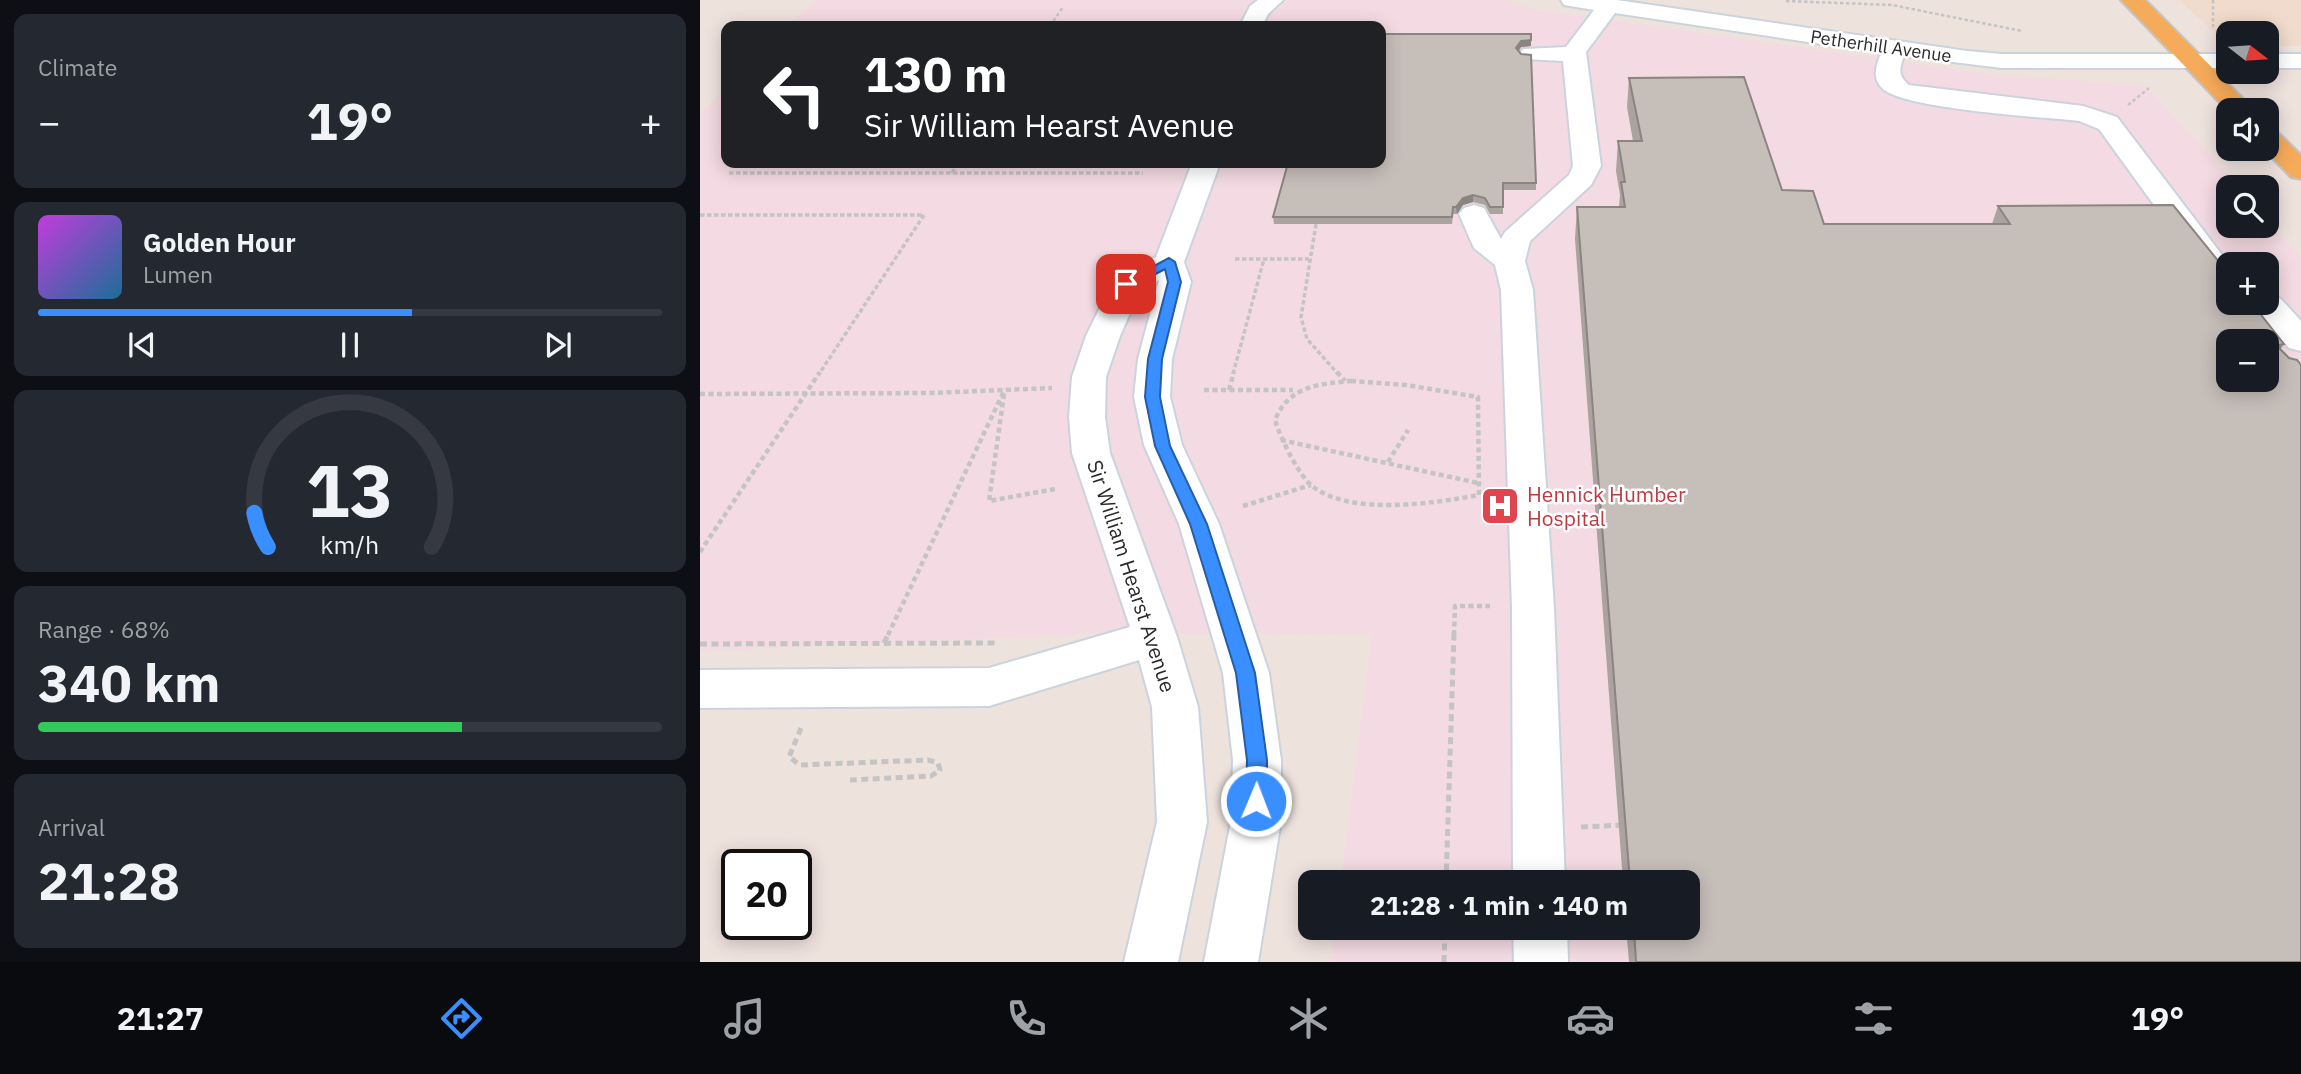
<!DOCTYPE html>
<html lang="en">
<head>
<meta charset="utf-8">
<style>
	body { margin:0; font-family:"IBM Plex Sans",sans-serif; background:#242831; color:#f1f3f6; height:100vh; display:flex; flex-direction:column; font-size:26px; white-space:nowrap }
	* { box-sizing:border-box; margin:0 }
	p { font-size:23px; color:#9ea1a6 }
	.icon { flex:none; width:38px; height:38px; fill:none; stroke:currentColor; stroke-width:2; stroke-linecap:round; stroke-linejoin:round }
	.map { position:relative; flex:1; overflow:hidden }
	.drawer { display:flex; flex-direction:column; gap:14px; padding:14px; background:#0d0f14; width:700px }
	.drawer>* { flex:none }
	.top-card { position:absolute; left:21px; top:21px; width:665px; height:147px; border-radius:14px; box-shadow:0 4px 18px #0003; background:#202124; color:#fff; overflow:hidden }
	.needle { width:46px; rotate:107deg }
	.controls { position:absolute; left:1516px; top:21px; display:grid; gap:14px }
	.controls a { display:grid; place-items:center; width:63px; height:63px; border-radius:14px; background:#171b24; box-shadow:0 4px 18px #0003; font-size:35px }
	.speed { position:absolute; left:21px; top:849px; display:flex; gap:14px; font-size:35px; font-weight:700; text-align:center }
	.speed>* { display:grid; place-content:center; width:91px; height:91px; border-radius:50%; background:#171b24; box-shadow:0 4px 18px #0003; line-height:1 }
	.speed .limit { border:4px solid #111; border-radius:10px; background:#fff; color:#111 }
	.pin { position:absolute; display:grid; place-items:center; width:60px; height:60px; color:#fff; margin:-30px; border-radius:14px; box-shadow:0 4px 10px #0006 }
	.me { position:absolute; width:77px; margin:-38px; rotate:1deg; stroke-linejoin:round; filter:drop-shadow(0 0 5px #0008) }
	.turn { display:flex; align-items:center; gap:24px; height:147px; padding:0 28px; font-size:32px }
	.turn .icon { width:91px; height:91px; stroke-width:2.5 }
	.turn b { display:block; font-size:49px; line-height:60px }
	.big { font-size:52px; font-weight:700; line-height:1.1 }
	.drawer .widget { flex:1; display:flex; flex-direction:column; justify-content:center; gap:10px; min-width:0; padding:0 24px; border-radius:14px; background:#242831 }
	.drawer .dial { align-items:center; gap:0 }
	.dial svg { height:182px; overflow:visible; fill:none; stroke:#363941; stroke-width:7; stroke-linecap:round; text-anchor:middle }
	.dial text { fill:#f1f3f6; stroke:none }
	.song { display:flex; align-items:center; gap:21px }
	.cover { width:84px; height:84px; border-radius:10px; background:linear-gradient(135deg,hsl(290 70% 55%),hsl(200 70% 35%)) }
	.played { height:7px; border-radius:4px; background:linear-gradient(90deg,#398fff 60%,#363941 60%) }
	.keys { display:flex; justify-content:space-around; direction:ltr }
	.heat { display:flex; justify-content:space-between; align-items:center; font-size:38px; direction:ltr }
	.charge { height:10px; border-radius:5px; background:linear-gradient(90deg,#34c759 68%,#363941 0) }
	.trip { position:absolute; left:598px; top:870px; width:402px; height:70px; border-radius:14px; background:#171b24; box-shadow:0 4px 18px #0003; font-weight:700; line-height:70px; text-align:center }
	.tabs { display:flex; height:112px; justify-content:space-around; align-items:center; background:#090b0e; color:#9ea1a6 }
	.tabs .icon { width:49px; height:49px }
	.tabs .current { color:#398fff }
	.tabs b { font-size:32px; color:#f1f3f6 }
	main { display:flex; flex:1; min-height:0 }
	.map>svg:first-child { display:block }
	.education { fill:#f0dbcc }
	.medical { fill:#f4dae2; fill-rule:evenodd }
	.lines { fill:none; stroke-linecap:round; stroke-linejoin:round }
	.minor-casing { stroke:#cbd3dd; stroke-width:4 }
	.major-casing { stroke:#c4c4c4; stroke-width:4 }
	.path-far3 { stroke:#c4c4c4; stroke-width:2.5; stroke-dasharray:3.5 2.5; stroke-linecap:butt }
	.path-far2 { stroke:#c4c4c4; stroke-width:3.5; stroke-dasharray:4.5 2.5; stroke-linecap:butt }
	.path-far1 { stroke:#c4c4c4; stroke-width:4.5; stroke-dasharray:5 3.5; stroke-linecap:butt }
	.path { stroke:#c4c4c4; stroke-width:5; stroke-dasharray:7 4.5; stroke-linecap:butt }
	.minor { fill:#fff; fill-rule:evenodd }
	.major { fill:#f6ab5a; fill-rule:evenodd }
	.wall { fill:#aaa39f }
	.shaded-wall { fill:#8b8582 }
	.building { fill:#c6beb9; stroke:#8b8582; stroke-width:2; fill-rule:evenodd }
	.route { fill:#398fff; stroke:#255da6; stroke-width:2 }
	.labels { text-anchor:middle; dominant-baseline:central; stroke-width:5; stroke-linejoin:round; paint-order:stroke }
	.far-street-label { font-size:18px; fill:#2b2b2b; stroke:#fff }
	.health-label { font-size:21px; fill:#be3a42; stroke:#fff; text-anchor:start }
	.street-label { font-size:21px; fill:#2b2b2b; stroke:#fff }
</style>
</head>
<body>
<main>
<section class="drawer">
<div class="widget"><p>Climate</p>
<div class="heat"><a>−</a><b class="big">19°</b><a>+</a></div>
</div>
<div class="widget">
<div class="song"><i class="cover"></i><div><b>Golden Hour</b><p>Lumen</p></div></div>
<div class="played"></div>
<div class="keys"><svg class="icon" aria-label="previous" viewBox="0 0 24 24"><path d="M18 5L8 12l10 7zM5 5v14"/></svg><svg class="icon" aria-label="pause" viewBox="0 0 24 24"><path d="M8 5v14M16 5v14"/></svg><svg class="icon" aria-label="next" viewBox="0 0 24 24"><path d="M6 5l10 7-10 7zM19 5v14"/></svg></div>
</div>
<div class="widget dial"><svg viewBox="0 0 100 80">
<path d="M14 69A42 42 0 1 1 86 69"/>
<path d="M14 69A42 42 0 0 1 8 54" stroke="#398fff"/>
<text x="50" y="56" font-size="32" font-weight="700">13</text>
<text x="50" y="72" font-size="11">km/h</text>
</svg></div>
<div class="widget"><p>Range · 68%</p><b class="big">340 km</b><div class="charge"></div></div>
<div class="widget"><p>Arrival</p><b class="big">21:28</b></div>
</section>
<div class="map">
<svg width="1601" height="962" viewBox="0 0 1601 962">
	<rect width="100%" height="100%" fill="#eee2dd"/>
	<path class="education" d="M 1479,0 L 1601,0 L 1601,46 L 1566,46 L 1566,33 L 1528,33 L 1528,45 Z"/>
	<path class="medical" d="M 115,0 L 806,0 L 832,9 L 1295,75 L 1445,85 L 1539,187 L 1528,187 L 1528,226 L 1566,226 L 1566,218 L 1601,256 L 1601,962 L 631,962 L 635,928 L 989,928 L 989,882 L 641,882 L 672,633 L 389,634 L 0,651 L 0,114 L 26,88 L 26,163 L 681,163 L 681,26 L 89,26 ZM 1528,264 L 1566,264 L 1566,303 L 1528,303 ZM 1528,341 L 1566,341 L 1566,380 L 1528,380 Z"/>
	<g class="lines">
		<defs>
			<path id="minor" d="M 558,0 L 583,0 L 568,14 L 562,26 L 540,26 L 550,6 Z
				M 861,0 L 917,0 L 1267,51 L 1302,54 L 1528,54 L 1528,68 L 1302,68 L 1204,56 C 1199,69 1198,76 1209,85 L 1383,106 L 1417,117 L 1529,264 L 1528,294 L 1517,292 L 1399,129 L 1379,121 C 1342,117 1202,109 1182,88 C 1171,77 1177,64 1181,53 L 915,13 L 886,52 L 901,166 L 891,185 L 830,241 L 825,261 L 833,290 L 854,608 L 865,882 L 813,882 L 812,608 L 801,290 L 795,265 L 774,248 L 759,214 L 764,208 L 774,205 L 784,208 L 801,239 L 805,232 L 869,175 L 873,166 L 863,61 L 823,59 L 819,54 L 823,49 L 866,47 L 894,10 L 864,5 Z
				M 1566,54 L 1601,54 L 1601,68 L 1566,68 Z
				M 492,163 L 520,163 L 484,262 L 491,282 L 472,359 L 470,397 L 482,445 L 519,524 L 569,673 L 581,760 L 581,821 L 558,962 L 504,962 L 531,821 L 533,760 L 523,673 L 479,524 L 444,445 L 434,397 L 438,359 L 459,280 L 440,290 L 420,336 L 406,377 L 405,417 L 410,453 L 477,637 L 498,707 L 507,822 L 478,962 L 424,962 L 457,822 L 452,707 L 439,660 L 289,706 L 0,708 L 0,670 L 289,668 L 430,627 L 372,453 L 369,417 L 372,377 L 386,336 L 415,277 L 456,257 Z
				M 1566,294 L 1581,299 L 1601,321 L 1601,351 L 1589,348 L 1547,303 L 1566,303 Z
				M 813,928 L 867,928 L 868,962 L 814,962 Z"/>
			<path id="major" d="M 1421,0 L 1445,0 L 1554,110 L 1528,111 Z
				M 1566,128 L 1575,130 L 1601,155 L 1601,179 L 1591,177 L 1564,149 L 1566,149 Z"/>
		</defs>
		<use href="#minor" class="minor-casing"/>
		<use href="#major" class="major-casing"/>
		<path class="path-far3" d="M 1513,0 L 1513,27
			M 1086,1 L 1192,5 L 1322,31
			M 350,26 L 363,7
			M 1428,105 L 1449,88
			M 257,166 L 259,163"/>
		<path class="path-far2" d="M 29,173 L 443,173
			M 252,173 L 258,164
			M 0,215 L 224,215 L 119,374
			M 616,224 L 601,317 L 607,339 L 638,374
			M 535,259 L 609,259
			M 533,374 L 564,259"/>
		<path class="path-far1" d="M 637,372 L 645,381
			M 651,381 L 706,385 L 778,397 L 779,495 C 734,503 649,517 611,485 C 598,474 580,437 575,420 C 589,386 618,384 651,381 Z
			M 504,390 L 593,390
			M 529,390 L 534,372
			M 0,394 L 231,393 L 352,388
			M 304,394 L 289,501 L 355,489
			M 581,440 L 778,483
			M 688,462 L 708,430
			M 543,506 L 611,485
			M 0,552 L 120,372
			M 188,635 L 305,389
			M 754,635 L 755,606 L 790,606"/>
		<path class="path" d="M 184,643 L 189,633
			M 0,644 L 295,643
			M 101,728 L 89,757 L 100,765 L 228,760 L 238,763 L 240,770 L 231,776 L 150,780
			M 881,827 L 924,825
			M 746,882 L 754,633
			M 744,962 L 745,928"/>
		<use href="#minor" class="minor"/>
		<use href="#major" class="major"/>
	</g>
	<path class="wall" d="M 831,34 L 831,46 L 821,47 L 819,51 L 836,183 L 836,190 L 803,190 L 803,214 L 790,214 L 785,205 L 773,202 L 763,205 L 757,214 L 753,214 L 752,224 L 574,224 L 573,217 Z
		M 929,78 L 1082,190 L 1124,224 L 1292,224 L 1298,206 L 1528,303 L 1550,310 L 1584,344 L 1580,350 L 1601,962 L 929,962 L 926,928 L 989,928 L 989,882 L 923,882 L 875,239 L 877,207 L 919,207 L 920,195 L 916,171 L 918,141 L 933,141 L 927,107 Z"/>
	<path class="shaded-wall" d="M 831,40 L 831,46 L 821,47 L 816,54 L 816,48 L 821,41 Z
		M 773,195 L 773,202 L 763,205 L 757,214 L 756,207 L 763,198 Z"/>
	<path class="building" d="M 681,34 L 831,34 L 831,40 L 821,41 L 816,48 L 821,54 L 831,55 L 836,183 L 803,183 L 803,207 L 790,207 L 785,198 L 773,195 L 763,198 L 756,207 L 753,207 L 752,217 L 573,217 L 588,163 L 681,163 Z
		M 1044,77 L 1082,190 L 1113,191 L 1124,224 L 1310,224 L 1298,206 L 1473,205 L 1528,273 L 1528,303 L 1544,303 L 1550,310 L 1558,311 L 1584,344 L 1579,345 L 1580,349 L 1589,358 L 1597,360 L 1601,365 L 1601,962 L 936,962 L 934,928 L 989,928 L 989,882 L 930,882 L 877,207 L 925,207 L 921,182 L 925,182 L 918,141 L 942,141 L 929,78 ZM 1528,341 L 1566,341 L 1566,380 L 1528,380 Z"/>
	<path class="route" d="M 469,258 L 475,262 L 481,282 L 462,359 L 460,397 L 470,446 L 507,524 L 555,673 L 567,760 L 567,801 L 564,807 L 556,810 L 549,807 L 546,801 L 547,760 L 536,673 L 490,524 L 455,446 L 445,397 L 448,359 L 468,282 L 465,269 L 431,287 L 426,288 L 420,284 Z"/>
	<defs>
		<symbol id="hospital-square" viewBox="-11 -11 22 22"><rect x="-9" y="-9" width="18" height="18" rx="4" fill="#e0444e" stroke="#fff"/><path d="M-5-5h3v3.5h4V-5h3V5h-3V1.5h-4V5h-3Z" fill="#fff"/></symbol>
	</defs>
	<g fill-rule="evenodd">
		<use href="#hospital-square" x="778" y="484" width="44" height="44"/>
	</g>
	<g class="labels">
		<g class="far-street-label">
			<text transform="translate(1181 46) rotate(8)">Petherhill Avenue</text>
		</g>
		<g class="health-label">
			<text x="827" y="494">Hennick Humber<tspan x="827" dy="24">Hospital</tspan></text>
		</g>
		<g class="street-label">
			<text transform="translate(432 576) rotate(72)">Sir William Hearst Avenue</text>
		</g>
	</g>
</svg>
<div class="controls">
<a><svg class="needle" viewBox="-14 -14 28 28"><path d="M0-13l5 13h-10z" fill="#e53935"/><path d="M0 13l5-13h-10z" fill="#9ea1a6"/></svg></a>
<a><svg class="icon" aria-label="sound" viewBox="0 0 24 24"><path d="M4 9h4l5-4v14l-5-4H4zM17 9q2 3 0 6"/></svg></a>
<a><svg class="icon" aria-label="search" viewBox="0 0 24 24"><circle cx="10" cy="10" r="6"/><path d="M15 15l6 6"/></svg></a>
<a>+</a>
<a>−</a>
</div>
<div class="speed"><div class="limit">20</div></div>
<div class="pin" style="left:426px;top:284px;background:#d93025"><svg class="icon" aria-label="arrive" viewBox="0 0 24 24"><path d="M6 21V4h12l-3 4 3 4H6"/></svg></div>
<svg class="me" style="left:556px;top:801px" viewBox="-20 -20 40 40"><circle r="17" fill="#398fff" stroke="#fff" stroke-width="3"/><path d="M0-11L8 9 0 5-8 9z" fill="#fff"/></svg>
<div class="trip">21:28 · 1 min · 140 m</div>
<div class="top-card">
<div class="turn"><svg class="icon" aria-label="left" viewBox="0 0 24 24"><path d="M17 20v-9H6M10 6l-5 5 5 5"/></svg><div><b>130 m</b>Sir William Hearst Avenue</div></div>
</div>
</div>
</main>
<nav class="tabs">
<b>21:27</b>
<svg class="icon current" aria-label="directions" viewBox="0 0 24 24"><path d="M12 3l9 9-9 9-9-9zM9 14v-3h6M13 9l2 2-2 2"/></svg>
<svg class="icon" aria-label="music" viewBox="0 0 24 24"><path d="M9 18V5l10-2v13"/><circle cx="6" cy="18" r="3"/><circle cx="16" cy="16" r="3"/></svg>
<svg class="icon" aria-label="phone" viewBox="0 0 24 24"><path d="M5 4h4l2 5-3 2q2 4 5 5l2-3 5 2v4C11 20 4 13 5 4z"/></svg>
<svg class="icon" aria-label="climate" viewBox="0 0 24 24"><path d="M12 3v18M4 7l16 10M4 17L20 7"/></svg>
<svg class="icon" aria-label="car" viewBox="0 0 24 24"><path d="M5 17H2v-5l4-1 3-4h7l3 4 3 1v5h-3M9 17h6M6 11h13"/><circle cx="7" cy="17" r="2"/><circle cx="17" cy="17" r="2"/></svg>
<svg class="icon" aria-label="filters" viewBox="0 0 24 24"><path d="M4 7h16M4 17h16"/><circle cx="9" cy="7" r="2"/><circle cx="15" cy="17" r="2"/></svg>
<b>19°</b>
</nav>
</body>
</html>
